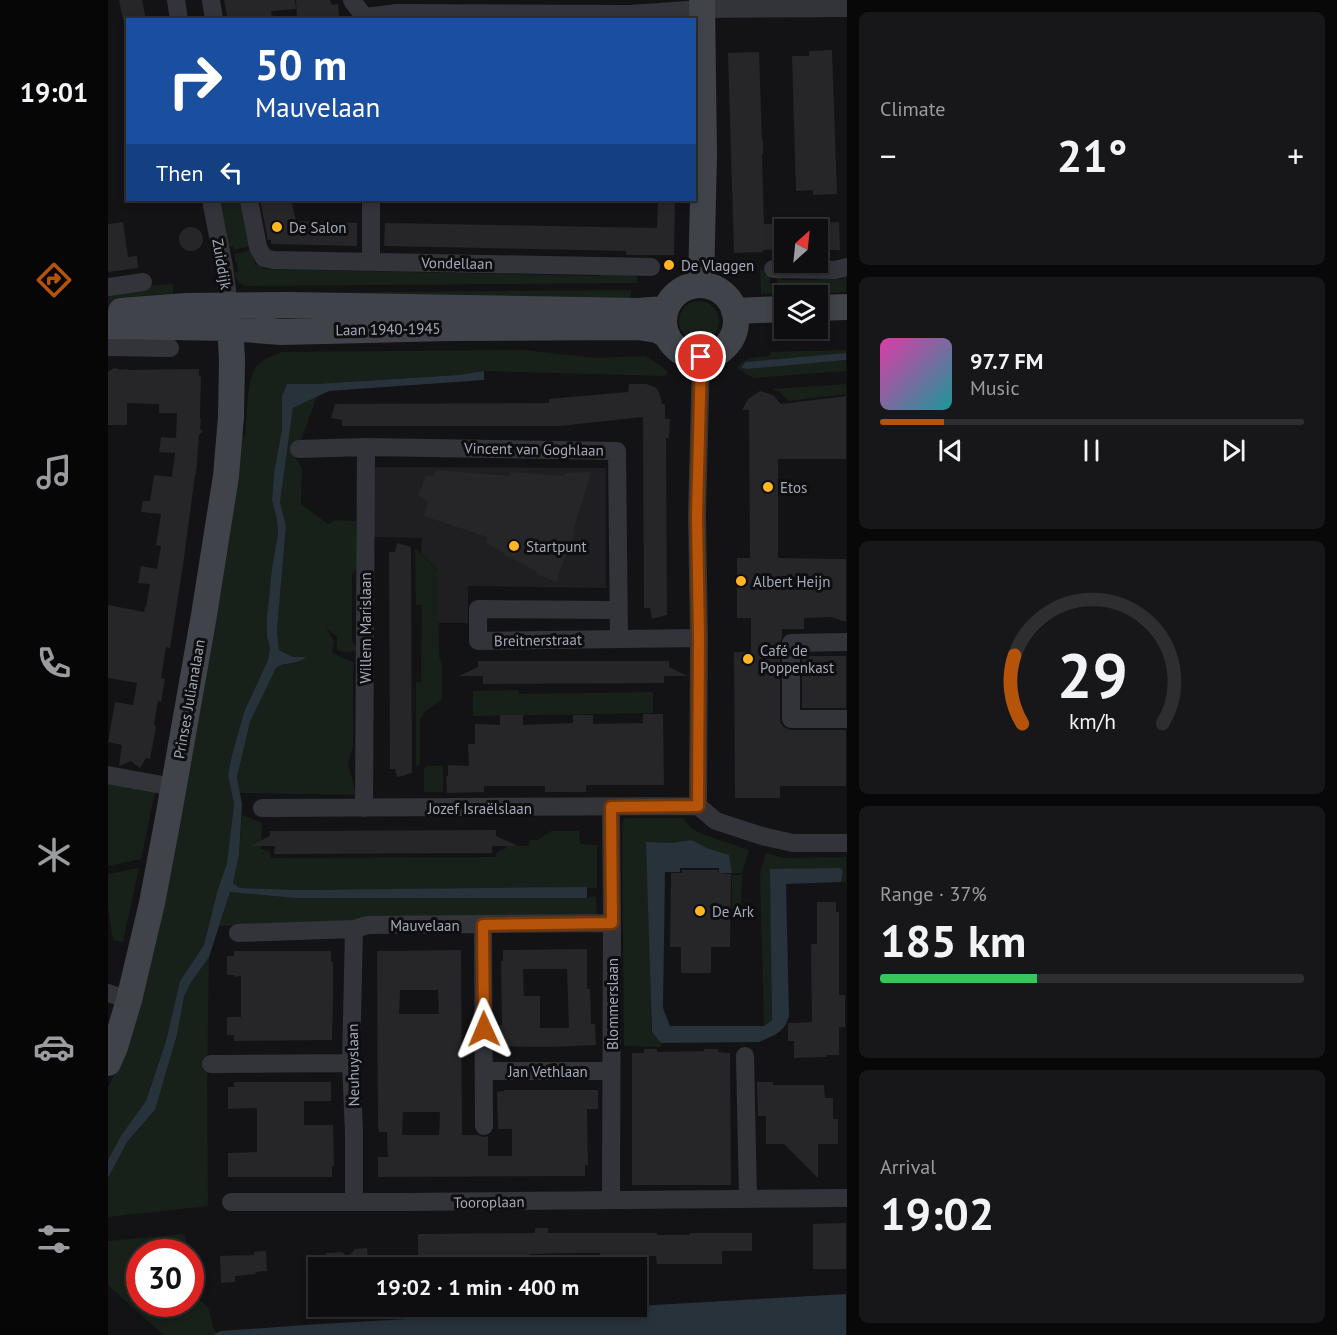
<!DOCTYPE html>
<html lang="en">
<head>
<meta charset="utf-8">
<style>
	body { margin:0; font-family:"PT Sans",sans-serif; background:#171719; color:#f1f3f6; height:100vh; display:flex; flex-direction:column; font-size:22px; white-space:nowrap }
	* { box-sizing:border-box; margin:0 }
	p { font-size:20px; color:#9b9c9f }
	.icon { flex:none; width:33px; height:33px; fill:none; stroke:currentColor; stroke-width:2; stroke-linecap:round; stroke-linejoin:round }
	.map { position:relative; flex:1; overflow:hidden }
	.panel { display:flex; flex-direction:column; gap:12px; padding:12px; background:#080809; width:490px }
	.panel>* { flex:none }
	.banner { position:absolute; left:18px; top:18px; width:570px; height:183px; border-radius:0px; box-shadow:0 3px 9px #0003,0 0 0 2px #2e2e30; background:#1a4fa0; color:#fff; overflow:hidden }
	.needle { width:39px; rotate:27deg }
	.controls { position:absolute; left:666px; top:219px; display:grid; gap:12px }
	.controls a { display:grid; place-items:center; width:54px; height:54px; border-radius:0px; background:#0e0e10; box-shadow:0 3px 9px #0003,0 0 0 2px #2e2e30; font-size:30px }
	.speed { position:absolute; left:18px; top:1239px; display:flex; gap:12px; font-size:30px; font-weight:700; text-align:center }
	.speed>* { display:grid; place-content:center; width:78px; height:78px; border-radius:50%; background:#0e0e10; box-shadow:0 3px 9px #0003,0 0 0 2px #2e2e30; line-height:1 }
	.speed .limit { border:9px solid #d22; background:#fff; color:#111 }
	.pin { position:absolute; display:grid; place-items:center; width:51px; height:51px; color:#fff; margin:-26px; border:3px solid #fff; border-radius:50%; box-shadow:0 2px 6px #0007 }
	.me { position:absolute; width:66px; margin:-33px; rotate:359deg; stroke-linejoin:round; filter:drop-shadow(0 0 4px #0008) }
	.turn { display:flex; align-items:center; gap:21px; height:126px; padding:0 30px; font-size:27px }
	.turn .icon { width:78px; height:78px; stroke-width:2.5 }
	.turn b { display:block; font-size:42px; line-height:51px }
	.then { display:flex; align-items:center; height:57px; padding:0 30px; background:#0003; gap:12px; font-size:22px }
	.big { font-size:45px; font-weight:800; line-height:1.1 }
	.panel .widget { flex:1; display:flex; flex-direction:column; justify-content:center; gap:9px; min-width:0; padding:0 21px; border-radius:9px; background:#171719 }
	.panel .dial { align-items:center; gap:0 }
	.dial svg { height:156px; overflow:visible; fill:none; stroke:#2e2e30; stroke-width:7; stroke-linecap:round; text-anchor:middle }
	.dial text { fill:#f1f3f6; stroke:none }
	.song { display:flex; align-items:center; gap:18px }
	.cover { width:72px; height:72px; border-radius:9px; background:linear-gradient(135deg,hsl(320 70% 55%),hsl(180 70% 35%)) }
	.played { height:6px; border-radius:3px; background:linear-gradient(90deg,#b45309 15%,#2e2e30 15%) }
	.keys { display:flex; justify-content:space-around; direction:ltr }
	.heat { display:flex; justify-content:space-between; align-items:center; font-size:33px; direction:ltr }
	.charge { height:9px; border-radius:4px; background:linear-gradient(90deg,#34c759 37%,#2e2e30 0) }
	.trip { position:absolute; left:200px; top:1257px; width:339px; height:60px; border-radius:0px; background:#0e0e10; box-shadow:0 3px 9px #0003,0 0 0 2px #2e2e30; font-weight:800; line-height:60px; text-align:center }
	main { display:flex; flex:1; min-height:0 }
	.tab-bar { display:flex; flex-direction:column; width:108px; justify-content:space-around; align-items:center; background:#060606; color:#9b9c9f }
	.tab-bar .icon { width:42px; height:42px }
	.tab-bar .on { color:#b45309 }
	.tab-bar b { font-size:27px; color:#f1f3f6 }
	.map>svg:first-child { display:block }
	.built { fill:#1f1f22 }
	.green { fill:#18201a }
	.water { fill:#28323a }
	.building { fill:#262629; fill-rule:evenodd }
	.lines { fill:none; stroke-linecap:round; stroke-linejoin:round }
	.street { stroke:#33343a; stroke-width:18 }
	.secondary { stroke:#41434a; stroke-width:26 }
	.route-casing { stroke:#753606; stroke-width:15 }
	.route { stroke:#b45309; stroke-width:10 }
	.poi-dot { fill:#ffb620; stroke:#0e0e10; stroke-width:2 }
	.labels { text-anchor:middle; dominant-baseline:central; stroke-width:6; stroke-linejoin:round; paint-order:stroke }
	.poi-label { font-size:15px; fill:#a3a9b7; stroke:#0e0e10; text-anchor:start }
	.street-label { font-size:15px; fill:#a3a9b7; stroke:#0e0e10 }
</style>
</head>
<body>
<main>
<nav class="tab-bar">
<b>19:01</b>
<svg class="icon on" aria-label="directions" viewBox="0 0 24 24"><path d="M12 3l9 9-9 9-9-9zM9 14v-3h6M13 9l2 2-2 2"/></svg>
<svg class="icon" aria-label="music" viewBox="0 0 24 24"><path d="M9 18V5l10-2v13"/><circle cx="6" cy="18" r="3"/><circle cx="16" cy="16" r="3"/></svg>
<svg class="icon" aria-label="phone" viewBox="0 0 24 24"><path d="M5 4h4l2 5-3 2q2 4 5 5l2-3 5 2v4C11 20 4 13 5 4z"/></svg>
<svg class="icon" aria-label="climate" viewBox="0 0 24 24"><path d="M12 3v18M4 7l16 10M4 17L20 7"/></svg>
<svg class="icon" aria-label="car" viewBox="0 0 24 24"><path d="M5 17H2v-5l4-1 3-4h7l3 4 3 1v5h-3M9 17h6M6 11h13"/><circle cx="7" cy="17" r="2"/><circle cx="17" cy="17" r="2"/></svg>
<svg class="icon" aria-label="filters" viewBox="0 0 24 24"><path d="M4 7h16M4 17h16"/><circle cx="9" cy="7" r="2"/><circle cx="15" cy="17" r="2"/></svg>
</nav>
<div class="map">
<svg width="739" height="1335" viewBox="0 0 739 1335">
	<rect width="100%" height="100%" fill="#131315"/>
	<path class="built" d="M 264,467 L 498,468 L 498,588 L 360,586 L 360,623 L 330,623 L 330,570 L 313,553 L 314,538 L 262,537 Z"/>
	<path class="green" d="M 112,200 L 134,200 L 143,246 L 126,250 L 125,246 L 121,247 Z
		M 144,250 L 147,265 L 154,265 L 155,269 L 492,276 L 493,272 L 529,273 L 529,283 L 137,286 L 130,282 L 126,273 L 130,271 L 126,254 Z
		M 652,270 L 656,271 L 656,275 L 661,275 L 662,283 L 669,283 L 669,275 L 673,275 L 674,280 L 736,279 L 736,275 L 738,275 L 738,292 L 717,293 L 716,286 L 704,286 L 703,293 L 653,294 Z
		M 65,284 L 65,303 L 0,308 L 0,295 L 35,286 Z
		M 523,290 L 523,305 L 330,300 L 299,294 L 176,295 L 176,293 Z
		M571 321a20 20 0 1 1 40 0a20 20 0 1 1-40 0Z
		M 416,350 L 488,358 L 537,356 L 552,365 L 560,373 L 556,376 L 376,371 L 350,375 L 207,384 L 179,384 L 174,396 L 174,429 L 166,473 L 164,500 L 169,520 L 170,534 L 164,568 L 159,617 L 159,637 L 162,648 L 160,660 L 136,712 L 124,755 L 120,775 L 126,804 L 119,863 L 109,892 L 96,945 L 72,981 L 58,1041 L 38,1101 L 0,1160 L 0,1088 L 11,1063 L 64,861 L 76,804 L 76,791 L 132,436 L 137,437 C 139,420 138,378 149,366 C 155,359 166,355 174,352 Z
		M 738,350 L 738,353 L 639,362 L 635,368 L 640,369 L 738,360 L 738,371 L 645,378 L 629,368 C 636,356 649,357 662,356 L 663,352 Z
		M 738,384 L 738,394 L 680,401 L 672,392 L 664,389 Z
		M 209,396 L 187,457 L 194,469 L 193,504 L 220,524 L 227,520 L 248,521 L 249,568 L 244,574 L 244,642 L 248,646 L 248,651 L 237,652 L 229,650 L 229,637 L 218,628 L 226,641 L 224,653 L 245,662 L 245,747 L 240,763 L 248,795 L 132,793 L 129,777 L 142,722 L 168,668 C 180,660 187,667 197,658 L 185,657 L 171,650 L 169,630 L 178,527 L 172,502 L 185,408 Z
		M 307,548 L 330,571 L 331,656 L 334,666 L 334,699 L 315,713 L 315,716 L 312,719 L 312,764 L 308,767 L 308,682 L 313,682 L 314,605 L 308,605 Z
		M 410,690 L 411,694 L 545,692 L 545,713 L 365,716 L 365,691 Z
		M 318,766 L 335,766 L 335,792 L 316,792 L 316,770 Z
		M 0,783 L 47,792 L 33,859 L 0,866 Z
		M 134,815 L 154,823 L 153,849 L 158,850 L 162,852 L 163,858 L 387,857 C 389,851 391,850 397,849 L 398,846 L 421,846 L 422,840 L 430,840 L 443,831 L 471,831 L 472,844 L 489,845 L 489,888 L 192,890 L 132,888 L 125,883 L 131,855 Z
		M 517,818 L 575,818 L 583,828 L 594,834 L 641,850 L 634,873 L 624,873 L 621,855 L 599,848 L 583,840 L 562,843 L 542,942 L 543,1027 L 544,1032 L 553,1043 L 553,1047 L 516,1046 L 514,823 Z
		M 658,853 L 675,858 L 738,857 L 738,882 L 733,882 L 735,871 L 732,868 L 663,870 L 664,1020 L 656,1026 L 652,873 Z
		M 31,868 L 15,942 L 5,940 L 0,907 L 0,874 Z
		M 624,875 L 634,875 L 633,919 L 624,919 Z
		M 122,892 L 187,898 L 478,898 L 488,896 L 489,920 L 111,926 Z
		M 101,957 L 99,1084 L 100,1206 L 0,1217 L 0,1178 L 19,1142 L 47,1110 L 69,1035 L 76,998 L 82,984 Z
		M 77,1234 L 79,1252 L 32,1252 L 32,1304 L 82,1304 L 83,1299 C 107,1302 99,1317 108,1333 L 104,1335 L 55,1335 L 0,1285 L 0,1241 Z"/>
	<path class="water" d="M 738,353 L 738,360 L 640,369 L 634,368 L 634,366 L 638,362 Z
		M 376,371 L 376,380 L 221,391 L 185,408 L 172,502 L 178,526 L 169,630 L 171,650 L 185,657 L 198,657 C 186,667 180,660 168,668 L 142,722 L 129,777 L 134,804 L 131,855 L 125,883 L 132,888 L 192,890 L 479,887 L 479,898 L 187,898 L 122,892 L 101,957 L 82,984 L 76,997 L 69,1035 L 47,1110 L 19,1142 L 0,1178 L 0,1160 L 13,1136 L 30,1112 L 38,1101 L 58,1041 L 72,981 L 96,945 L 109,892 L 119,863 L 126,804 L 120,775 L 124,755 L 136,712 L 160,660 L 162,648 L 159,637 L 159,617 L 164,568 L 170,534 L 169,520 L 164,500 L 166,473 L 174,429 L 174,396 L 179,384 L 207,384 L 350,375 Z
		M 583,840 L 599,848 L 621,855 L 624,873 L 611,873 L 611,868 L 572,868 L 572,872 L 557,872 L 555,1008 L 562,1026 L 656,1026 L 664,1020 L 662,869 L 732,868 L 735,871 L 733,882 L 678,884 L 681,1016 C 676,1033 667,1035 651,1042 L 553,1043 L 544,1032 L 538,842 L 562,843 Z
		M 738,1294 L 738,1335 L 104,1335 L 113,1331 L 211,1324 Z"/>
	<path class="building" d="M 11,0 L 34,0 L 38,20 L 15,20 Z
		M 116,0 L 187,0 L 188,9 L 163,11 L 164,17 L 147,20 L 120,20 Z
		M 188,0 L 222,0 L 224,5 L 230,4 L 231,16 L 225,16 L 223,20 L 198,20 L 196,17 L 189,17 Z
		M 724,50 L 729,194 L 705,195 L 705,190 L 688,191 L 684,56 L 701,56 L 701,51 Z
		M 651,52 L 654,140 L 655,140 L 655,154 L 654,154 L 656,224 L 676,224 L 676,249 L 655,250 L 654,252 L 626,253 L 620,53 Z
		M 152,200 L 183,200 L 188,221 L 249,223 L 249,246 L 163,244 L 163,240 L 160,240 Z
		M 550,200 L 567,200 L 566,255 L 518,255 L 518,251 L 276,246 L 277,223 L 549,228 Z
		M 15,222 L 20,257 L 29,256 L 30,268 L 0,272 L 0,224 Z
		M 731,222 L 732,250 L 710,250 L 710,223 Z
		M71 239a12 12 0 1 1 24 0a12 12 0 1 1-24 0Z
		M 6,368 L 15,370 L 18,369 L 21,370 L 91,369 L 91,376 L 93,376 L 92,418 L 93,420 L 92,429 L 95,431 L 91,435 L 88,474 L 87,475 L 75,565 L 62,648 L 58,647 L 53,678 L 57,679 L 53,702 L 50,701 L 46,724 L 48,727 L 42,759 L 38,758 L 32,768 L 23,761 L 11,766 L 14,745 L 0,742 L 7,702 L 25,705 L 29,683 L 0,678 L 0,605 L 36,612 L 37,607 L 38,607 L 42,584 L 30,583 L 33,566 L 49,569 L 53,546 L 48,545 L 53,514 L 33,512 L 35,501 L 42,501 L 46,475 L 64,477 L 67,453 L 51,452 L 53,437 L 68,438 L 69,413 L 51,413 L 51,404 L 19,403 L 19,425 L 0,425 L 0,372 Z
		M 521,384 L 538,384 L 547,387 L 551,392 L 554,404 L 557,404 L 557,419 L 562,419 L 561,438 L 558,438 L 559,615 L 544,619 L 542,608 L 536,608 L 535,417 L 452,426 L 234,426 L 234,420 L 223,418 L 227,404 L 441,403 L 441,399 L 520,392 Z
		M 652,391 L 665,395 L 673,404 L 738,396 L 738,459 L 670,459 L 670,558 L 738,559 L 738,622 L 723,617 L 696,618 L 696,629 L 674,629 L 674,637 L 672,643 L 672,720 L 673,724 L 677,728 L 682,730 L 738,730 L 738,786 L 672,786 L 672,798 L 627,798 L 626,652 L 643,652 L 643,618 L 629,618 L 629,558 L 642,558 L 641,410 L 634,410 L 640,399 Z
		M 327,470 L 403,476 L 403,472 L 456,476 L 457,473 L 483,472 L 465,531 L 467,532 L 452,570 L 449,582 L 428,574 L 429,572 L 406,559 L 395,555 L 396,553 L 377,542 L 379,537 L 316,516 L 320,502 L 310,495 L 318,476 L 326,476 Z
		M 289,543 L 303,547 L 304,773 L 299,774 L 298,775 L 289,777 L 287,769 L 282,769 L 281,552 L 287,552 Z
		M 694,656 L 738,656 L 738,708 L 694,708 Z
		M 370,661 L 561,661 L 561,667 L 579,676 L 556,676 L 556,683 L 375,684 L 375,676 L 351,676 L 370,667 Z
		M 535,714 L 555,714 L 556,785 L 478,785 L 478,792 L 437,792 L 437,786 L 376,786 L 376,792 L 339,793 L 338,776 L 340,776 L 340,765 L 361,766 L 360,744 L 367,744 L 367,724 L 392,725 L 392,715 L 415,715 L 415,725 L 465,723 L 465,715 L 485,715 L 485,724 L 535,723 Z
		M 388,830 L 388,836 L 410,846 L 384,846 L 384,853 L 166,854 L 167,846 L 142,846 L 162,836 L 162,831 Z
		M 574,870 L 610,870 L 610,873 L 623,874 L 622,947 L 603,947 L 603,973 L 573,973 L 573,947 L 562,947 L 563,873 L 574,873 Z
		M 709,902 L 728,902 L 728,912 L 731,912 L 731,995 L 737,995 L 737,1027 L 731,1027 L 731,1055 L 718,1055 L 718,1057 L 686,1058 L 686,1041 L 680,1041 L 680,1023 L 704,1022 L 703,944 L 709,944 Z
		M 479,949 L 479,989 L 482,989 L 483,1024 L 487,1024 L 488,1045 L 438,1047 L 388,1046 L 388,1025 L 394,1025 L 393,961 L 395,961 L 395,950 ZM 415,969 L 459,969 L 461,1028 L 432,1028 L 432,996 L 416,996 Z
		M 353,950 L 354,1135 L 370,1135 L 375,1137 L 380,1136 L 380,1156 L 404,1156 L 404,1129 L 390,1129 L 389,1092 L 396,1091 L 396,1090 L 490,1090 L 490,1109 L 479,1109 L 480,1165 L 477,1165 L 477,1176 L 270,1177 L 270,1157 L 280,1157 L 279,1132 L 271,1132 L 270,1125 L 269,951 ZM 292,990 L 330,990 L 331,1014 L 291,1014 ZM 295,1112 L 332,1112 L 331,1135 L 294,1135 Z
		M 126,951 L 223,951 L 223,962 L 225,962 L 225,998 L 224,1040 L 126,1041 L 126,1035 L 119,1035 L 119,1017 L 133,1017 L 133,976 L 126,977 L 126,975 L 119,975 L 119,956 L 126,956 Z
		M 536,1049 L 549,1049 L 549,1052 L 596,1051 L 596,1049 L 610,1049 L 610,1052 L 622,1053 L 623,1185 L 524,1185 L 524,1053 L 536,1053 Z
		M 126,1082 L 223,1082 L 223,1101 L 196,1101 L 196,1125 L 225,1125 L 226,1166 L 224,1166 L 224,1177 L 120,1177 L 120,1153 L 149,1152 L 149,1108 L 120,1109 L 120,1087 L 126,1087 Z
		M 649,1082 L 665,1082 L 665,1085 L 716,1085 L 717,1098 L 725,1098 L 725,1119 L 730,1119 L 730,1144 L 710,1144 L 710,1178 L 676,1144 L 658,1144 L 658,1116 L 650,1116 Z
		M 738,1223 L 738,1269 L 705,1269 L 705,1224 Z
		M 427,1228 L 440,1228 L 440,1233 L 549,1233 L 549,1235 L 582,1235 L 582,1233 L 644,1233 L 644,1251 L 614,1251 L 614,1264 L 549,1264 L 548,1256 L 511,1256 L 511,1261 L 492,1261 L 492,1253 L 464,1253 L 421,1254 L 421,1267 L 378,1268 L 378,1258 L 354,1258 L 354,1260 L 337,1261 L 337,1257 L 310,1257 L 310,1234 L 427,1233 Z
		M 259,1248 L 260,1261 L 254,1268 L 218,1268 L 218,1253 L 234,1252 L 240,1257 L 247,1249 Z
		M 158,1251 L 159,1271 L 147,1272 L 148,1274 L 127,1276 L 127,1282 L 113,1283 L 112,1256 L 146,1255 L 146,1252 Z"/>
	<g class="lines">
		<path class="street" d="M 68,0 L 71,20
			M 103,0 L 106,20
			M 244,0 L 245,2 L 259,20
			M 258,17 L 289,13 L 522,14 L 594,9 L 739,8
			M 103,200 L 116,267 L 121,305
			M 141,200 L 150,247 L 156,258 L 165,260 L 543,267
			M 263,261 L 263,200
			M 665,269 L 727,270 L 739,267
			M 0,287 L 35,282
			M 0,347 L 62,348
			M 191,449 L 258,447 L 509,451 L 511,639
			M 510,610 L 370,609 L 370,641 L 591,638
			M 739,642 L 683,643 L 683,719 L 739,719
			M 0,775 L 65,787
			M 590,806 L 591,638 L 589,515 L 593,357
			M 590,806 L 608,821 L 654,836 L 685,843 L 739,843
			M 154,808 L 590,806
			M 256,808 L 258,447
			M 375,925 L 376,1126
			M 246,929 L 243,1063 L 246,1133 L 246,1201
			M 130,933 L 246,929 L 260,925 L 504,923
			M 0,993 L 21,1000
			M 637,1056 L 640,1198
			M 103,1064 L 243,1063
			M 376,1071 L 503,1071
			M 503,1200 L 504,923 L 503,807
			M 123,1202 L 293,1202 L 739,1198"/>
		<path class="secondary" d="M 593,285 L 596,155 L 594,0
			M556 321a36 36 0 1 1 72 0a36 36 0 1 1-72 0Z
			M 710,308 L 739,307
			M 13,311 L 79,306 L 181,305 L 529,311 L 558,309
			M 626,311 L 676,309
			M 0,326 L 122,328 L 173,332 L 342,328 L 529,327 L 549,330 L 559,335
			M 0,1063 L 7,1047 L 21,1000 L 44,903 L 61,813 L 96,615 L 118,476 L 123,417 L 124,360 L 121,305"/>
	</g>
	<g class="lines">
		<defs>
			<path id="route" d="M 376,1029 L 375,925 L 504,923 L 503,807 L 590,806 L 591,638 L 589,515 L 593,357"/>
		</defs>
		<use href="#route" class="route-casing"/>
		<use href="#route" class="route"/>
	</g>
	<g class="poi-dot">
		<circle cx="169" cy="227" r="6"/>
		<circle cx="561" cy="265" r="6"/>
		<circle cx="660" cy="487" r="6"/>
		<circle cx="406" cy="546" r="6"/>
		<circle cx="633" cy="581" r="6"/>
		<circle cx="640" cy="659" r="6"/>
		<circle cx="592" cy="911" r="6"/>
	</g>
	<g class="labels">
		<g class="poi-label">
			<text x="181" y="227">De Salon</text>
			<text x="573" y="265">De Vlaggen</text>
			<text x="672" y="487">Etos</text>
			<text x="418" y="546">Startpunt</text>
			<text x="645" y="581">Albert Heijn</text>
			<text x="652" y="650">Café de<tspan x="652" dy="17">Poppenkast</tspan></text>
			<text x="604" y="911">De Ark</text>
		</g>
		<g class="street-label">
			<text transform="translate(349 263) rotate(1)">Vondellaan</text>
			<text transform="translate(114 264) rotate(80)">Zuiddijk</text>
			<text transform="translate(280 329) rotate(-1)">Laan 1940-1945</text>
			<text transform="translate(426 449) rotate(1)">Vincent van Goghlaan</text>
			<text transform="translate(257 628) rotate(-90)">Willem Marislaan</text>
			<text transform="translate(430 640) rotate(-1)">Breitnerstraat</text>
			<text transform="translate(81 699) rotate(-80)">Prinses Julianalaan</text>
			<text x="372" y="808">Jozef Israëlslaan</text>
			<text x="317" y="925">Mauvelaan</text>
			<text transform="translate(504 1004) rotate(-90)">Blommerslaan</text>
			<text transform="translate(245 1065) rotate(-91)">Neuhuyslaan</text>
			<text x="440" y="1071">Jan Vethlaan</text>
			<text transform="translate(381 1202) rotate(-1)">Tooroplaan</text>
		</g>
	</g>
</svg>
<div class="controls">
<a><svg class="needle" viewBox="-14 -14 28 28"><path d="M0-13l5 13h-10z" fill="#e53935"/><path d="M0 13l5-13h-10z" fill="#9b9c9f"/></svg></a>
<a><svg class="icon" aria-label="layers" viewBox="0 0 24 24"><path d="M12 4l9 5-9 5-9-5zM3 14l9 5 9-5"/></svg></a>
</div>
<div class="speed"><div class="limit">30</div></div>
<div class="pin" style="left:593px;top:357px;background:#d93025"><svg class="icon" aria-label="arrive" viewBox="0 0 24 24"><path d="M6 21V4h12l-3 4 3 4H6"/></svg></div>
<svg class="me" style="left:376px;top:1029px" viewBox="-20 -20 40 40"><path d="M0-17L14 15 0 8-14 15z" fill="#b45309" stroke="#fff" stroke-width="4"/></svg>
<div class="trip">19:02 · 1 min · 400 m</div>
<div class="banner">
<div class="turn"><svg class="icon" aria-label="right" viewBox="0 0 24 24"><path d="M7 20v-9h11M14 6l5 5-5 5"/></svg><div><b>50 m</b>Mauvelaan</div></div>
<div class="then">Then<svg class="icon" aria-label="left" viewBox="0 0 24 24"><path d="M17 20v-9H6M10 6l-5 5 5 5"/></svg></div>
</div>
</div>
<section class="panel">
<div class="widget"><p>Climate</p>
<div class="heat"><a>−</a><b class="big">21°</b><a>+</a></div>
</div>
<div class="widget">
<div class="song"><i class="cover"></i><div><b>97.7 FM</b><p>Music</p></div></div>
<div class="played"></div>
<div class="keys"><svg class="icon" aria-label="previous" viewBox="0 0 24 24"><path d="M18 5L8 12l10 7zM5 5v14"/></svg><svg class="icon" aria-label="pause" viewBox="0 0 24 24"><path d="M8 5v14M16 5v14"/></svg><svg class="icon" aria-label="next" viewBox="0 0 24 24"><path d="M6 5l10 7-10 7zM19 5v14"/></svg></div>
</div>
<div class="widget dial"><svg viewBox="0 0 100 80">
<path d="M14 69A42 42 0 1 1 86 69"/>
<path d="M14 69A42 42 0 0 1 10 34" stroke="#b45309"/>
<text x="50" y="56" font-size="32" font-weight="700">29</text>
<text x="50" y="72" font-size="11">km/h</text>
</svg></div>
<div class="widget"><p>Range · 37%</p><b class="big">185 km</b><div class="charge"></div></div>
<div class="widget"><p>Arrival</p><b class="big">19:02</b></div>
</section>
</main>
</body>
</html>
